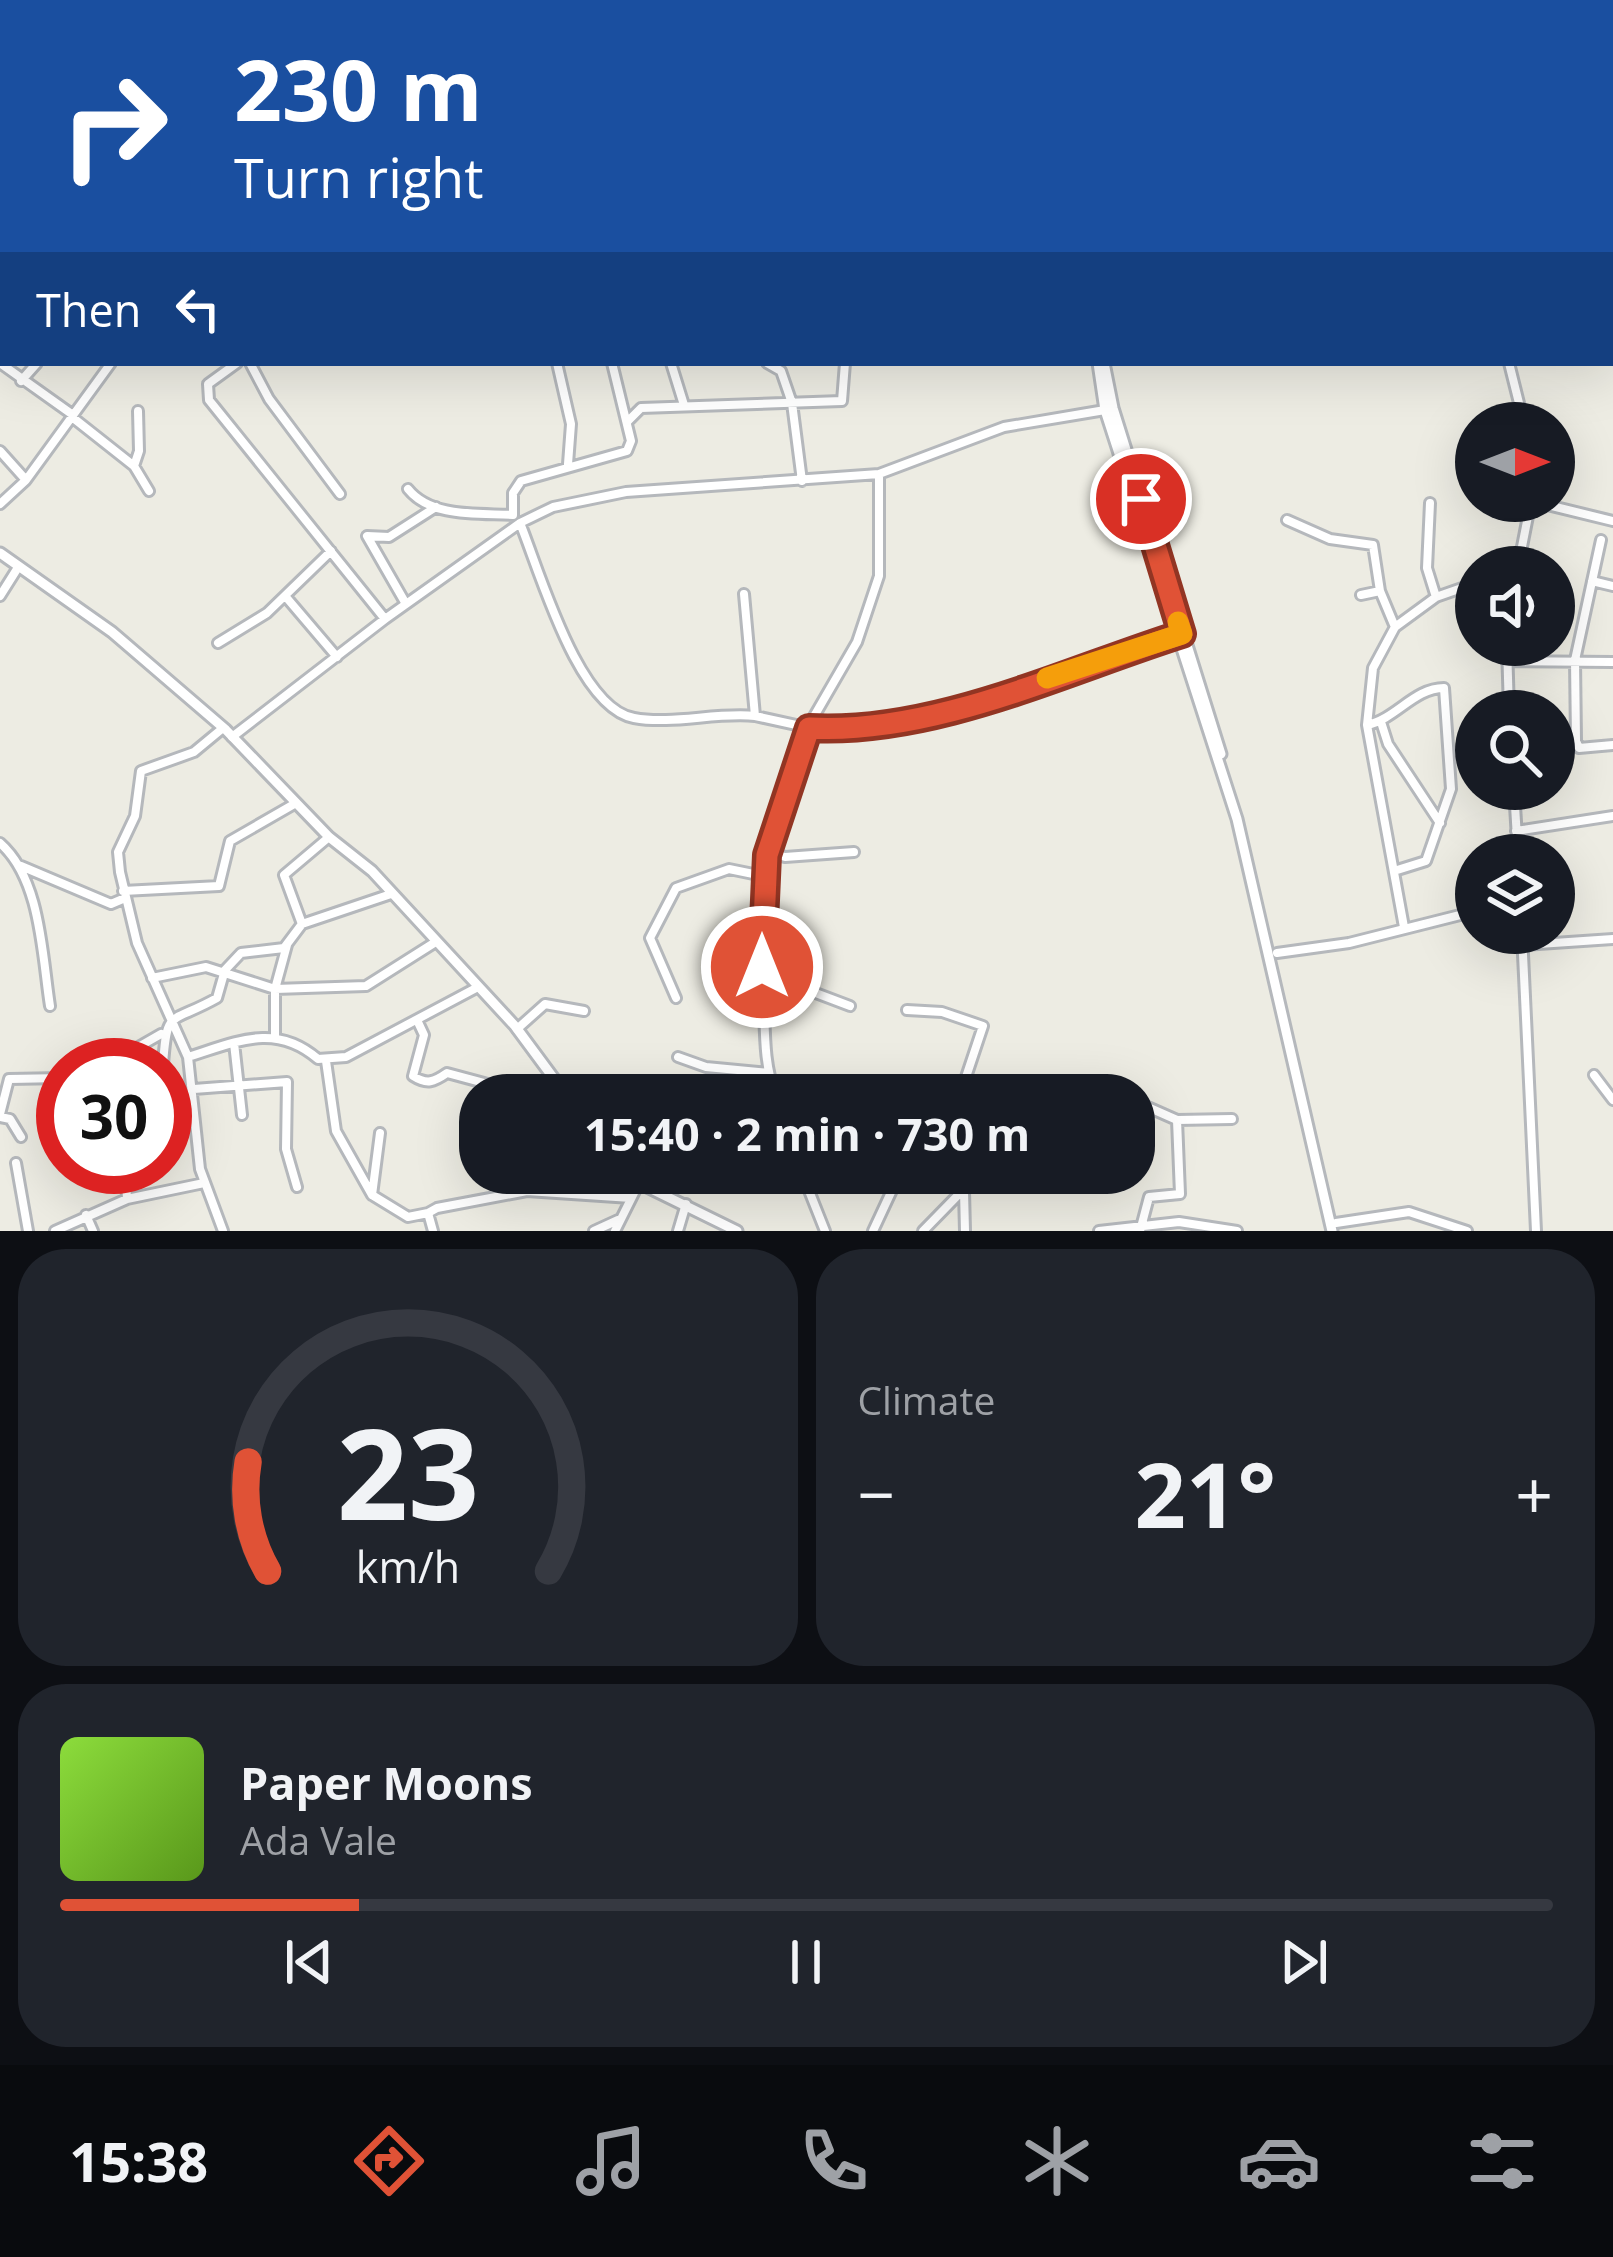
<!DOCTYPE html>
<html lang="en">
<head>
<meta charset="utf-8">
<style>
	body { margin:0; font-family:"Open Sans",sans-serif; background:#20242c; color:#f1f3f6; height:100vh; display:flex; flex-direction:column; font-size:45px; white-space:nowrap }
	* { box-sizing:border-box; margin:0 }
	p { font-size:39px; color:#9ea1a6 }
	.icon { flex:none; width:66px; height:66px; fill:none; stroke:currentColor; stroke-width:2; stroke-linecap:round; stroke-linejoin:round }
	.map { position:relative; height:1231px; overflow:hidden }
	.details { display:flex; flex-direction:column; gap:18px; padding:18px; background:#0d0f14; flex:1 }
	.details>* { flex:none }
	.hud { position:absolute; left:0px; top:0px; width:1614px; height:366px; box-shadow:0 12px 48px #0002; background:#1a4fa0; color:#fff; overflow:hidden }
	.needle { width:78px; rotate:90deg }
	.buttons { position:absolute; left:1455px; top:402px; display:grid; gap:24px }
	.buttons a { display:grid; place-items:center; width:120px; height:120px; border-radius:50%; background:#171b24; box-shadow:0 12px 48px #0002; font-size:60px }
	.speed { position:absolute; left:36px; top:1038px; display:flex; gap:24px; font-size:60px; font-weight:700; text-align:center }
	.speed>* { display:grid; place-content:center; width:156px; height:156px; border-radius:50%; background:#171b24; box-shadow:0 12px 48px #0002; line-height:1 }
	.speed .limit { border:18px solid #d22; background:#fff; color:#111 }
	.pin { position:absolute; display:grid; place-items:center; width:102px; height:102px; color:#fff; margin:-51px; border:6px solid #fff; border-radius:50%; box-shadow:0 3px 12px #0007 }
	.me { position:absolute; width:132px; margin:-66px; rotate:0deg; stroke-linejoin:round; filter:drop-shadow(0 0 9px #0008) }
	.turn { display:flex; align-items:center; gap:42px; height:252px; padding:0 36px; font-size:54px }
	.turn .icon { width:156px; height:156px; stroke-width:2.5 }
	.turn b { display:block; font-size:84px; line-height:102px }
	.then { display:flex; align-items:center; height:114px; padding:0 36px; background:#0003; gap:24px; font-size:45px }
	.big { font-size:90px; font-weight:700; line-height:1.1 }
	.details .widget { flex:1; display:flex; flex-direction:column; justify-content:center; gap:18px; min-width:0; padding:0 42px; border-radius:48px; background:#20242c }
	.details .dial { align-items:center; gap:0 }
	.dial svg { height:312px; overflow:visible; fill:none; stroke:#363941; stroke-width:7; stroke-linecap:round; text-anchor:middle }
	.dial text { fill:#f1f3f6; stroke:none }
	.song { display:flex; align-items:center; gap:36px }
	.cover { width:144px; height:144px; border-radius:18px; background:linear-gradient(135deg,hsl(90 70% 55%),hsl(90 70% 35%)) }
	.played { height:12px; border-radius:6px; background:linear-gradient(90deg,#e05236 20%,#363941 20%) }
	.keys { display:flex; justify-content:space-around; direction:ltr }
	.heat { display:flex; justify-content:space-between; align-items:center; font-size:66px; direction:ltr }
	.details .tiles { flex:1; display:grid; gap:18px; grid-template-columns:1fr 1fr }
	.widget:last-child { grid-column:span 2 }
	.trip { position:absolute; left:459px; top:1074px; width:696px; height:120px; border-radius:48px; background:#171b24; box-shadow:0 12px 48px #0002; font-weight:700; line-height:120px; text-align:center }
	.tab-bar { display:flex; height:192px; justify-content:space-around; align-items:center; background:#090b0e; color:#9ea1a6 }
	.tab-bar .icon { width:84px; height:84px }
	.tab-bar .current { color:#e05236 }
	.tab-bar b { font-size:54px; color:#f1f3f6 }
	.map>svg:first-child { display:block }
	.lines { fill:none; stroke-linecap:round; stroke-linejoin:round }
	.minor-casing { stroke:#b5b8bc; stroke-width:14 }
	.tertiary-casing { stroke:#b5b8bc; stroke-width:15 }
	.minor { stroke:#fff; stroke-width:8 }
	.tertiary { stroke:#fff; stroke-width:9 }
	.route-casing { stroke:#923523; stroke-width:30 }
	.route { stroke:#e05236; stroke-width:21 }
	.slow { stroke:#f59e0b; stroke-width:21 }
</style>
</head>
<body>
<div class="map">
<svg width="1613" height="1231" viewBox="0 0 1613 1231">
	<rect width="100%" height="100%" fill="#edece3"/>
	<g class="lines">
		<defs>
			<path id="minor" d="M 1314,0 L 1317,3
				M 1580,0 L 1584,3
				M 276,3 L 277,0
				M 777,3 L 778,0
				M 1405,3 L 1407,0
				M 1611,27 L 1613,29
				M 0,166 L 3,165
				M 0,189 L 3,188
				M 0,244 L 3,244
				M 0,300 L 3,299
				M 0,363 L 73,415
				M 237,363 L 208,384 L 209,400 L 385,619
				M 250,363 L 269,399 L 340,494
				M 557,363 L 571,424 L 568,464
				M 671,363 L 684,405
				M 767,363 L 781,371 L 792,403 L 802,481
				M 1509,363 L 1524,423
				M 21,381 L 37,363
				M 72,417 L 134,466 L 149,491
				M 627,422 L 641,408 L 842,401 L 845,363
				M 0,451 L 26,480
				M 134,466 L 139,451 L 138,411
				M 408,489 C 431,518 479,513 513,515 L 513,493 L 521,481 L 627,451 L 631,441 L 612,363
				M 1531,501 L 1613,521
				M 1430,503 L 1427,568 L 1436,597
				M 0,504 L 26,480 L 111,363
				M 1287,520 L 1330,539 L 1373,545 L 1380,591 L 1395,627
				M 520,523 C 540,572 578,708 634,718 C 672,725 716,712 755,716
				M 1601,540 L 1575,660 L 1576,741 L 1579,748 L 1613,745
				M 1518,567 L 1531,501
				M 1592,581 L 1613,586
				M 744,594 L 755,716 L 810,728 C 771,836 757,886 764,1003 C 765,1033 764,1067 776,1095
				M 1361,595 L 1380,591
				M 0,596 L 17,569
				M 286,597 L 337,657
				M 406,604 L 367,536 L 389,537 L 436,507
				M 218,643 L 267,613 L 331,551
				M 1507,645 L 1509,711
				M 1506,661 L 1613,662
				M 1381,722 L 1388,744 L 1440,823
				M 809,725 L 857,642 L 879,576 L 879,474
				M 1367,725 C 1396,719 1414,688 1444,688 L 1451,789 L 1426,861 L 1394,871
				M 810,728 C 933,735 1065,672 1182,634
				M 232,737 L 385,619 L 520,523 L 553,507 L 626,492 L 879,474 L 1004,427 L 1105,410
				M 1514,789 L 1518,855
				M 1516,831 L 1613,816
				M 0,843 C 41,879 42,955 50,1006
				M 768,852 L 785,857 L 854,852
				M 21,866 L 111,904 L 125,898
				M 123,891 L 219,886 L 230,841 L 296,803
				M 302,924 L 391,894
				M 1404,927 L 1367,725 L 1373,668 L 1395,627 L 1436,597 L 1476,583
				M 1522,933 L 1536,1231
				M 1523,945 L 1613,939
				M 1277,953 L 1349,943 L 1476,911
				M 152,978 L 206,967 L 275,989 L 366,986 L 434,943
				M 763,991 L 813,992 L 850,1006
				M 676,998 L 650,938 L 676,888 L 729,869 L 763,876
				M 907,1010 L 942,1012 L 983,1026 L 960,1095
				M 417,1020 L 424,1035 L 413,1076 C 427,1085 434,1082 447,1073 L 529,1095
				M 517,1029 L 545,1004 L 584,1011
				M 275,1036 L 275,989 L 287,945
				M 234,1043 L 242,1115
				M 188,1057 C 236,1042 275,1022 318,1059 L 346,1057 L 478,987
				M 678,1057 L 706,1067 L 769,1073
				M 326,1061 L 336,1131 L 372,1195 L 380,1133
				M 107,1065 L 161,1034
				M 163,1065 C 167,1007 169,1025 217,998 L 225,970 L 241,953 L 284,948 L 302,924 L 284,875 L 329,837
				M 1594,1075 L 1613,1100
				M 1089,1082 L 1118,1095
				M 194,1089 L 287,1082 L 286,1149 L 297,1187
				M 1134,1101 L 1177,1120
				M 0,1114 L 9,1079 L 63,1078
				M 0,1117 L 10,1119 L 21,1137
				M 16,1163 L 28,1231
				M 125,1167 L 127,1199
				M 802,1173 L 825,1231
				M 964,1191 L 965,1231
				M 372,1195 L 408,1217 L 428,1213
				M 86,1215 L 93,1231
				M 1336,1223 L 1409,1212 L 1467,1231
				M 55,1231 L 127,1199 L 204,1183
				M 223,1231 L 200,1169 L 188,1057 L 137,943 L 120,872 L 118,852 L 135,816 L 141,771 L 194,752 L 223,728
				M 433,1231 L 428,1213 L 437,1208 L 527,1191 L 631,1198
				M 594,1231 L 618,1220
				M 615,1231 L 639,1183
				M 678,1231 L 686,1204
				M 873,1231 L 900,1173
				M 923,1231 L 964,1189 L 962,1173
				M 1099,1231 L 1179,1222 L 1237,1231
				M 1140,1231 L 1149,1197 L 1180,1194 L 1177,1120 L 1232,1119"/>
			<path id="tertiary" d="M 796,0 L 804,3
				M 812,0 L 821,3
				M 1078,0 L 1078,3
				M 1091,0 L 1091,3
				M 1611,281 L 1613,281
				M 1611,295 L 1613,296
				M 1098,363 L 1105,410 L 1237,819 L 1332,1231
				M 1104,363 L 1113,408 L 1221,754
				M 0,553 L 112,632 L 226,730 L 329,837 L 372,871 L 515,1026 L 566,1095
				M 632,1173 L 639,1183 L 737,1231"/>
		</defs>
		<use href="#minor" class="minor-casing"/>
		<use href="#tertiary" class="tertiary-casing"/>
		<use href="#minor" class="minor"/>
		<use href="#tertiary" class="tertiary"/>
	</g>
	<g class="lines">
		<defs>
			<path id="route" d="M 762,967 L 767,855 L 809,728 C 934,735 1065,671 1182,634 L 1141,499"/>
		</defs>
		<use href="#route" class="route-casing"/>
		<use href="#route" class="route"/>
		<path class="slow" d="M 1047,678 L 1182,634 L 1178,622"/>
	</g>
</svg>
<div class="buttons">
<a><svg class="needle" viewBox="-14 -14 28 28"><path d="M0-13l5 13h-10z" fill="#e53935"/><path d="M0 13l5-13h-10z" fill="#9ea1a6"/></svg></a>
<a><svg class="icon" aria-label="sound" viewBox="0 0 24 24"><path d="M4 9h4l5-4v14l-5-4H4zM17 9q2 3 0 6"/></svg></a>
<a><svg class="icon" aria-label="search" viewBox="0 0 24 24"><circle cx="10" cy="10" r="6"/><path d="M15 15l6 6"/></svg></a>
<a><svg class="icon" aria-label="layers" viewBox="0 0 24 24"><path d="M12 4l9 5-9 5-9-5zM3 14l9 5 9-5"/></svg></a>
</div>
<div class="speed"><div class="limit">30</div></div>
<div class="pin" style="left:1141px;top:499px;background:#d93025"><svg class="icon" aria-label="arrive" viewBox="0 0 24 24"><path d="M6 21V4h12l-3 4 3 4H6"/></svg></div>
<svg class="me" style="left:762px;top:967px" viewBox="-20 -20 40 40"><circle r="17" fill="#e05236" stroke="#fff" stroke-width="3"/><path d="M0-11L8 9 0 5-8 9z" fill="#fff"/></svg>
<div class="trip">15:40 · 2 min · 730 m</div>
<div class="hud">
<div class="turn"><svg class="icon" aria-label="right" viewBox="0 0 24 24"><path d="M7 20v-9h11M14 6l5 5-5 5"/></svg><div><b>230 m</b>Turn right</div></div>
<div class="then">Then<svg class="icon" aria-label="left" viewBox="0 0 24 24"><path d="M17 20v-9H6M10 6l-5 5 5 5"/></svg></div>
</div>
</div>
<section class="details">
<div class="tiles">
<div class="widget dial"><svg viewBox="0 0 100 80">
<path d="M14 69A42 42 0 1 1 86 69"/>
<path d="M14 69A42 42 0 0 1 9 41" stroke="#e05236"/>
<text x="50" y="56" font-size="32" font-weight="700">23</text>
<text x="50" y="72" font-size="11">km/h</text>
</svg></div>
<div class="widget"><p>Climate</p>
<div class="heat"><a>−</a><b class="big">21°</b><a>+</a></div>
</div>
<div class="widget">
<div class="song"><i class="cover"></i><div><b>Paper Moons</b><p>Ada Vale</p></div></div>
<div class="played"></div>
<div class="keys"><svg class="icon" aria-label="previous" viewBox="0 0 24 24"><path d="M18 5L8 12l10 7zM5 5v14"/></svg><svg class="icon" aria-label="pause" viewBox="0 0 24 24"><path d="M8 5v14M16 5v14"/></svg><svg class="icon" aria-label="next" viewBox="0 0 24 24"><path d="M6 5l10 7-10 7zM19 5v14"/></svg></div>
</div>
</div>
</section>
<nav class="tab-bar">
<b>15:38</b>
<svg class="icon current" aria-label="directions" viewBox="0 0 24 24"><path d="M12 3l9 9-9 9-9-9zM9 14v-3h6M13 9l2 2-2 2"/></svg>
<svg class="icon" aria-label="music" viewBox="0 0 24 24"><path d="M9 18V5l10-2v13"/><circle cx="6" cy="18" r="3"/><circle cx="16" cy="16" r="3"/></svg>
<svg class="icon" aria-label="phone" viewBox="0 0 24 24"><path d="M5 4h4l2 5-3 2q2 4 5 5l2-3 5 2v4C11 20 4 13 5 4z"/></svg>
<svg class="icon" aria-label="climate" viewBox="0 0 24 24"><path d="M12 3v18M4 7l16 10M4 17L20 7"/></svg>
<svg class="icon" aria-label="car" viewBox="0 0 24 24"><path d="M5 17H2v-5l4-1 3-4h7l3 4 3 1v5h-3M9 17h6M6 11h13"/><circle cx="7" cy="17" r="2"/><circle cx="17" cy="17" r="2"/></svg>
<svg class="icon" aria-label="filters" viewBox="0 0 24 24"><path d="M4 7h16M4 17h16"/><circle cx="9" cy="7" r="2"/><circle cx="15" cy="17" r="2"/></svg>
</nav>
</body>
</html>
